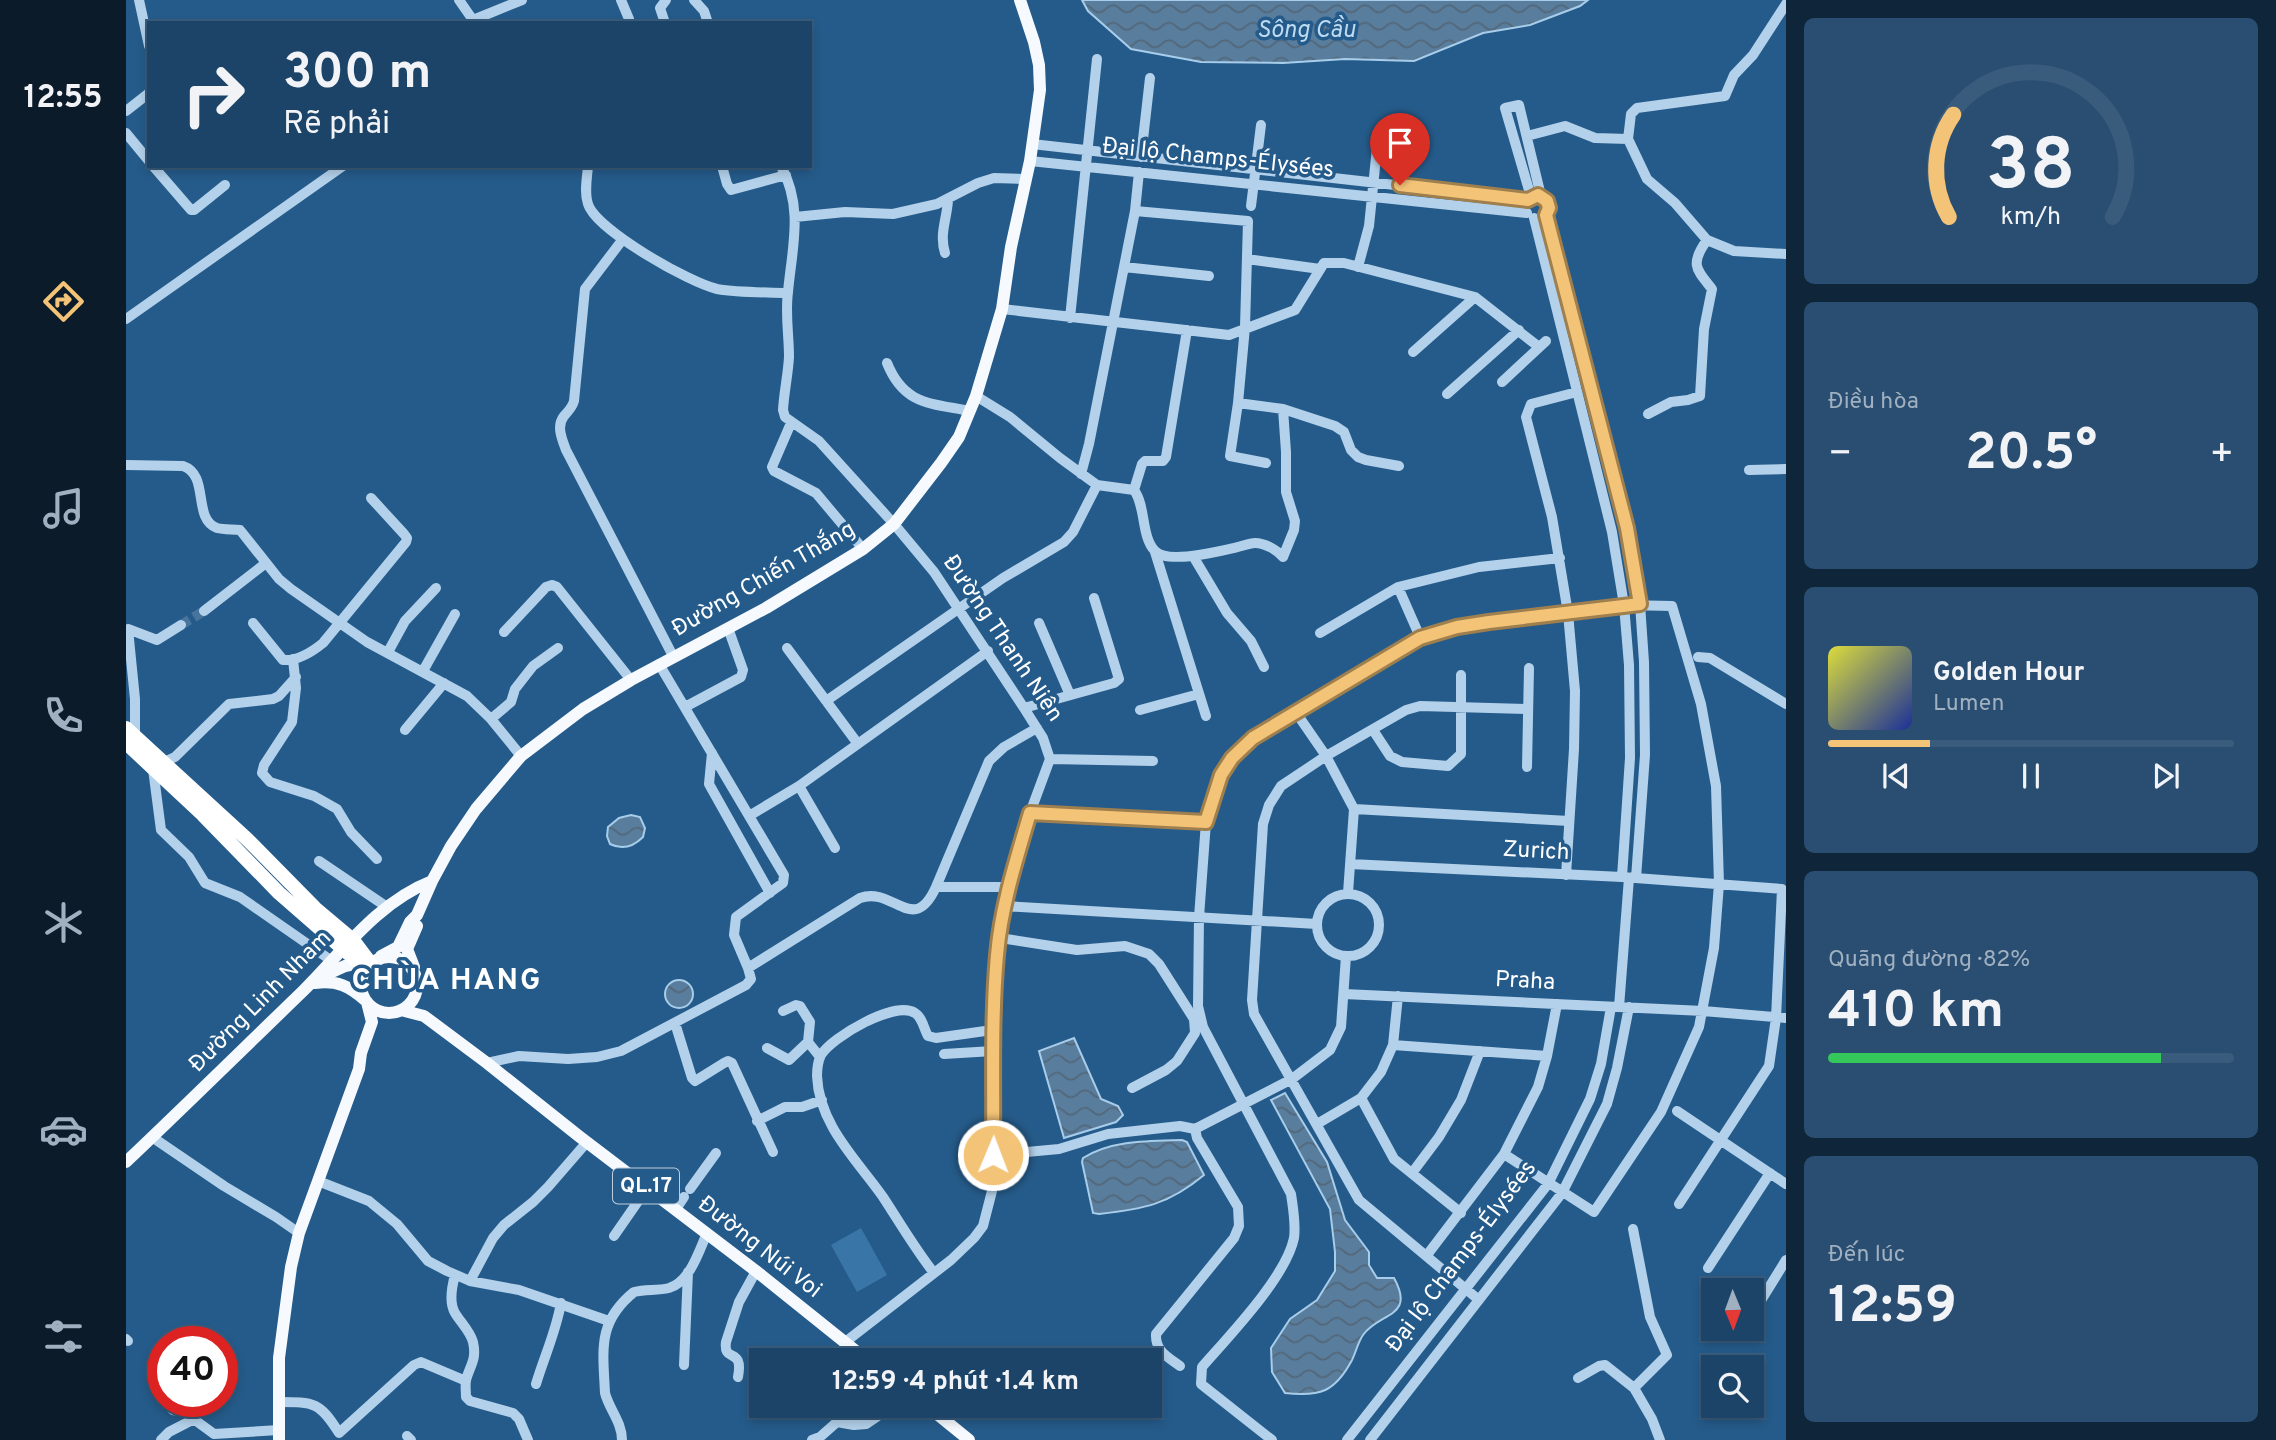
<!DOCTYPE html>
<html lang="vi">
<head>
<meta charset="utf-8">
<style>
	body { margin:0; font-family:Overpass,sans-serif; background:#294e71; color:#f1f3f6; height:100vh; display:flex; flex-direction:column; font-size:26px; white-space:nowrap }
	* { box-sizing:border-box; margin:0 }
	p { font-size:23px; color:#a0b0c0 }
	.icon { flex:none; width:38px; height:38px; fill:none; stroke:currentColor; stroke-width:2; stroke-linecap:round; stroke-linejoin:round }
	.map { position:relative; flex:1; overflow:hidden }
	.sheet { display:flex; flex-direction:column; gap:18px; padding:18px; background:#0f2539; width:490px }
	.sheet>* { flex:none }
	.hud { position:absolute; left:21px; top:21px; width:665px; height:147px; border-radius:0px; box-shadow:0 4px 10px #0003,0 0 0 2px #3a5c7c; background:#1c4468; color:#f1f3f6; overflow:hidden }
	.needle { width:46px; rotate:179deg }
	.controls { position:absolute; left:1575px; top:1278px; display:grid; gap:14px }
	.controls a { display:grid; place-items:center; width:63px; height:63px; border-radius:0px; background:#1c4468; box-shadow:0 4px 10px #0003,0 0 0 2px #3a5c7c; font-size:35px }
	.speed { position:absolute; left:21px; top:1326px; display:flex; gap:14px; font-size:35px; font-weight:700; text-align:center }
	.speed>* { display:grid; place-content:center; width:91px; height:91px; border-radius:50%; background:#1c4468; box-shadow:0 4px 10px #0003,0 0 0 2px #3a5c7c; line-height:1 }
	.speed .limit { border:10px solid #d22; background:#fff; color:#111 }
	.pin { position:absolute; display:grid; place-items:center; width:60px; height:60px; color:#fff; margin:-72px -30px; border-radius:50% 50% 50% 0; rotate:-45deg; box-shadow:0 0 7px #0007 }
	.pin .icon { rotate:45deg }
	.me { position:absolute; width:77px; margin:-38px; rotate:1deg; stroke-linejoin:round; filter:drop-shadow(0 0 5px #0008) }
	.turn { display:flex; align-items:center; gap:24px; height:147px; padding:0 21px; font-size:32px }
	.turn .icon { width:91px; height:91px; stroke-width:2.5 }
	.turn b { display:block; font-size:49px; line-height:60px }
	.big { font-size:52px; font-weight:700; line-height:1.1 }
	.sheet .tile { flex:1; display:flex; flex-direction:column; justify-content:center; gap:10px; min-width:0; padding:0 24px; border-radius:10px; background:#294e71 }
	.sheet .dial { align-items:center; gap:0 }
	.dial svg { height:182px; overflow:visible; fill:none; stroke:#3a5c7c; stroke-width:7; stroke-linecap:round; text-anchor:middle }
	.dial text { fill:#f1f3f6; stroke:none }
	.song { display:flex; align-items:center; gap:21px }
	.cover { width:84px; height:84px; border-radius:10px; background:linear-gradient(135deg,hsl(60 70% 55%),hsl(230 70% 35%)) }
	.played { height:7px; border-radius:4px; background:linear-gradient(90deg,#f3c377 25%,#3a5c7c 25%) }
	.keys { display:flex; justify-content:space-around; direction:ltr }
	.heat { display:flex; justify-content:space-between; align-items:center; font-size:38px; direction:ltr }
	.charge { height:10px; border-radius:5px; background:linear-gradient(90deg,#34c759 82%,#3a5c7c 0) }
	.trip { position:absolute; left:623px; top:1348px; width:413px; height:70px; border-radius:0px; background:#1c4468; box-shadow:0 4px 10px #0003,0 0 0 2px #3a5c7c; font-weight:700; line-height:70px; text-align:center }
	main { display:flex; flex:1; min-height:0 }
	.tabs { display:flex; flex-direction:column; width:126px; justify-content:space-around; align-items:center; background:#0b1b2a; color:#a0b0c0 }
	.tabs .icon { width:49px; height:49px }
	.tabs .active { color:#f3c377 }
	.tabs b { font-size:32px; color:#f1f3f6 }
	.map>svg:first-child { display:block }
	.green { fill:#3a75a7 }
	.water { fill:url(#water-waves); stroke:#a7cdea; stroke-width:2 }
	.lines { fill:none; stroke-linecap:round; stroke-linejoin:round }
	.minor-tunnel { stroke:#46749c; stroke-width:10; stroke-dasharray:10 5; stroke-linecap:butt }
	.minor { stroke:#b3d1ea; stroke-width:10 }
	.major { stroke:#f6fafe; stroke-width:12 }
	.highway { stroke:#fff; stroke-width:14 }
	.route-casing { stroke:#9e7f4d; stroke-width:18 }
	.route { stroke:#f3c377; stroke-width:12 }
	.labels { text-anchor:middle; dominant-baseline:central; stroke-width:7; stroke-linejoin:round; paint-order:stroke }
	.shield { fill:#255b8a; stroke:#becedc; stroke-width:2 }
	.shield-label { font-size:21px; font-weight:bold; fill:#fff }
	.street-label { font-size:23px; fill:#fff; stroke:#255b8a }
	.water-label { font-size:24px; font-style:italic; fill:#bfdbf1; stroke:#255b8a }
	.district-label { font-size:30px; font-weight:bold; letter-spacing:2px; fill:#fff; stroke:#255b8a }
</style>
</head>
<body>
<main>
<nav class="tabs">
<b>12:55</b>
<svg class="icon active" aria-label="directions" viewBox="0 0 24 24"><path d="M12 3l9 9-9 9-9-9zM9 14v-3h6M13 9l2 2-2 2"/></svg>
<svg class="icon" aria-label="music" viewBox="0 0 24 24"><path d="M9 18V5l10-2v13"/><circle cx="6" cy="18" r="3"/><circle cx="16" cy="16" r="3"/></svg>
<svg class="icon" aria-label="phone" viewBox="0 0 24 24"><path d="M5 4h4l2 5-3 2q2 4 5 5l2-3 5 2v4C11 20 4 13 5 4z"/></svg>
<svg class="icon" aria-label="climate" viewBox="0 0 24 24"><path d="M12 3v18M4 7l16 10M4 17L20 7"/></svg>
<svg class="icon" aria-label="car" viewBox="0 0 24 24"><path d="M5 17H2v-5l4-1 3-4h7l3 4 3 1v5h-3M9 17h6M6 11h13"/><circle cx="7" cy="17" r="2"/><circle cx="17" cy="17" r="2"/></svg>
<svg class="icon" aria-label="filters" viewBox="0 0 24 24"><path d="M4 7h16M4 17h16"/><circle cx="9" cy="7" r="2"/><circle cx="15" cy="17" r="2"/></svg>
</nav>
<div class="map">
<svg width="1660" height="1440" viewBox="0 0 1660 1440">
	<defs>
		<pattern id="water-waves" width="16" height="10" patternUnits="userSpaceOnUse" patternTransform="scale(1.75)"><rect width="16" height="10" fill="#597d9d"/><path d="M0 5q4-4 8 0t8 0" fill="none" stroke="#536779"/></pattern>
	</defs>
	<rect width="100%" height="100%" fill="#255b8a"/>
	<path class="green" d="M 735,1228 L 761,1275 L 731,1292 L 705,1245 Z"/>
	<path class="water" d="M 956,0 L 1462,0 L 1454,6 L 1404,25 L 1357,33 L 1288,61 L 1219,59 L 1157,63 L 1075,62 L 1005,49 L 962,11 Z
		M 505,815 L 514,817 L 519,828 L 517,837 C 507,847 496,850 484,844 L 481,836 L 482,827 L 493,818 Z
		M539 994a14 14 0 1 1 28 0a14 14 0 1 1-28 0Z
		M 948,1038 L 975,1099 L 992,1106 L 997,1115 L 990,1122 L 938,1138 L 913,1051 Z
		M 1159,1093 L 1201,1162 L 1219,1220 L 1243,1252 L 1243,1265 L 1251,1278 L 1268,1278 C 1290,1318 1253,1312 1237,1335 C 1232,1342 1230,1352 1226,1360 C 1209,1392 1194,1397 1159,1393 L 1146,1372 L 1145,1348 L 1164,1319 L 1191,1300 L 1209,1271 L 1209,1252 L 1204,1209 L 1145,1100 Z
		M 1056,1140 L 1061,1142 L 1078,1175 C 1042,1205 1017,1209 973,1214 L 967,1213 L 956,1162 L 957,1158 C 986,1140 1023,1141 1056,1140 Z"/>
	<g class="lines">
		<path class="minor-tunnel" d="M 55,625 L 78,611"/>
		<path class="minor" d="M 13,0 L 23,46
			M 333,0 L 349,23
			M 495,0 L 503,19
			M 568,0 L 578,11 L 582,23
			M 347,20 L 396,0
			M 539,23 L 534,8 L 540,0
			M 0,111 L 23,93
			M 0,133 L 23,161
			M 1401,136 L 1439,126 L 1469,138 L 1502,139 L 1521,179 L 1549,203 L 1581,240 L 1608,251 L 1660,254
			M 1502,139 L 1505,114 L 1511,108 L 1599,96 L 1608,75 L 1627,55 L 1660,4
			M 906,144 L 1402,200
			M 1015,157 L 1024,78
			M 904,161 L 1401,213
			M 27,166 L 65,210 L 68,210 L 99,185
			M 462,166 C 461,179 458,192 462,204 C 470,230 564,283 591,289 C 614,293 638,292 661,293
			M 596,166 L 601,184 L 605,190 L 660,175
			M 655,166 C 678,208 666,248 662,292 C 659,314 663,335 663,357 C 662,375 658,392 657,410 L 659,417 L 693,441 L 768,524 L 808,572 L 898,708 L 917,738 L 924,759 L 904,813 L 886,870 L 871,953 L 866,1030 L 866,1191 L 857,1226 L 848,1238 L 825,1260 L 718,1343
			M 1405,197 L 1379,108 L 1393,105 L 1415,196 L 1423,204 L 1422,212 L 1416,217
			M 1400,204 L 1405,197 L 1415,196
			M 1125,206 L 1135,125
			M 1009,211 L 1122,221 L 1119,327 L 1112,403 L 1104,456 L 1140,463
			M 1420,215 L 1501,528 L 1514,604 L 1518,662 L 1519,755 L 1510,878
			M 669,217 L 719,212 L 767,214 L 811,204 L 852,183 L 868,178 L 899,179
			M 1408,218 L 1486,532 L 1498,605 L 1503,665 L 1504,758 L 1496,877
			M 497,239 L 459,289 L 448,401 C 446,408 443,410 438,416 C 430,426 436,439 440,450 L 547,656
			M 819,253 C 813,234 821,219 822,200
			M 1121,259 L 1194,269
			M 998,267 L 1083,276
			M 1232,267 L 1243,226 L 1252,138
			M 876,309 L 1103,335 L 1169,310 L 1198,263 L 1218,263 L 1349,297 L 1413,347
			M 944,318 L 971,59
			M 0,319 L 217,166
			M 1287,352 L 1349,297
			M 761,363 C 778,405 804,403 844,411
			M 1376,382 L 1420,341
			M 1321,394 L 1393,330
			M 850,396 L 884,417 L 934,458 L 971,485 L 1008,490 C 1020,506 1015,537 1029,551 C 1041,564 1091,552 1108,548 C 1114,547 1123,543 1129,543 C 1139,543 1151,550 1157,557 L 1168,530 L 1169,521 L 1160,492 L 1160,452 L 1157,409
			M 1112,403 L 1157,409 L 1209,426 L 1218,432 L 1225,450 L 1232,457 L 1240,460 L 1273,466
			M 1522,414 L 1545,402 L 1562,400 L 1574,396 L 1578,329 L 1586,289 C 1571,270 1563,265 1581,240
			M 665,423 L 646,467 L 648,471 L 690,493 L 737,549
			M 0,465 L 57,466 C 84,475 66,519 91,528 C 98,530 107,529 114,530 L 153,579 L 165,589 L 241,642 L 341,696 L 365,719 L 395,756
			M 1623,470 L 1660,469
			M 955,474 L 963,444 L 1009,211 L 1013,172
			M 1008,490 L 1016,464 L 1019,461 L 1037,461 L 1040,457 L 1061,330
			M 1029,552 L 1080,716
			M 1067,556 L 1101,613 L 1125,641 L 1138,667
			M 1272,587 L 1294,637
			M 78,611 L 140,563
			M 127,623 L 157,660 C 171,661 186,652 197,643 L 280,542 L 281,538 L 278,534 L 245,498
			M 913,623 L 944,695
			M 378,632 L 420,587 L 426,585 L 431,587 L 505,680
			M 1194,633 L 1272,587 L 1353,567 L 1434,558
			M 661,648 L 732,744
			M 262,652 L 279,621 L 310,588
			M 1572,657 L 1584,658 L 1660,704
			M 167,659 L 170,688 L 166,722 L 138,765 L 136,773 L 144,782 L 188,796 L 211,809 L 225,832 L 251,859
			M 533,664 L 658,875 L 657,883 L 610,917 L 608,935 L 622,968
			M 297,671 L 329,614
			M 700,701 L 877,578 L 938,542 L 947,532 L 971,485
			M 559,707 L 615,677 L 617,670 L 602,628
			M 898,708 L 988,683 L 993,679 L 968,598
			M 1014,710 L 1073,694
			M 1169,711 L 1200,756 L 1228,809 L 1222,893
			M 365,719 L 385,702 L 389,689 L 407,666 L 432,648
			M 279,730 L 318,683
			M 1247,730 L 1264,756 L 1276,762 L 1322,766 L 1335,754 L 1335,675
			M 9,736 L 9,699 L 2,629 L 31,640 L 55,625
			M 586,753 L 583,784 L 644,893
			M 924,759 L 1027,761
			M 38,762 L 49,757 L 103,704 L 147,699 L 153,696 L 170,677
			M 1401,767 L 1403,668
			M 25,769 L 27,769 L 35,830 L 63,857 L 79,883 L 114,897 L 206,961
			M 673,786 L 709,848
			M 1228,809 L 1443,821
			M 904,813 L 1080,822
			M 623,816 L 673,786 L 862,651
			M 193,861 L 261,907
			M 1224,864 L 1496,877 L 1656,889 L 1650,1018 L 1643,1066 L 1553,1204
			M 1440,875 L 1448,749 L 1449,691 L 1442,613 L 1426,517 L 1400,417 L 1405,404 L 1451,392
			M 810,887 L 882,887
			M1191 925a31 31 0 1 1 62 0a31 31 0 1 1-62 0Z
			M 879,906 L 1191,924
			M 874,938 L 951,950 L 999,946 L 1023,954 L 1033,964 L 1068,1019 L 1069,1033 L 1051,1061 L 1040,1070 L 1006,1088
			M 1218,994 L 1577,1011 L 1660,1018
			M 1493,1007 L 1503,878
			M 657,1011 L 670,1005 L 674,1006 L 684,1022 L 682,1042
			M 549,1023 L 566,1078 L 569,1081 L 598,1063 L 602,1061 L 606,1063 L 647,1152
			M 1267,1045 L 1421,1056
			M 641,1048 L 663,1060 L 682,1042 L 694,1057
			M 818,1054 L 867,1051
			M 361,1063 L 393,1056 L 442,1059 L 471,1057 L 495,1051 L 620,985 L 625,979 L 622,968 L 734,898 C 768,886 787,937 810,887 L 863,761 L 878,747 L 911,728
			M 1235,1098 L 1268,1159 L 1335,1213
			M 1551,1111 L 1660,1184
			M 631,1121 L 659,1107 L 676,1107 L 696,1100
			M 1191,1124 L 1235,1098 L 1255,1072 L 1267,1045 L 1272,996
			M 26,1137 L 98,1186 L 150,1217 L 173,1233
			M 867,1155 L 933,1149 L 982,1134 L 1054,1126 L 1069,1129
			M 1286,1173 L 1313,1137 L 1335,1100 L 1354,1051
			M 192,1181 L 243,1201 L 271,1224 L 302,1261 L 321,1271 L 344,1281 L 393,1290 L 483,1321
			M 564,1189 L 590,1153
			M 550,1209 L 558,1197
			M 1507,1229 L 1524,1317 L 1541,1355 L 1508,1388 L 1526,1419 L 1534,1440
			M 488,1236 L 522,1187
			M 1301,1255 L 1378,1154 L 1412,1087 L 1421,1056 L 1431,1004
			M 1582,1268 L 1644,1173
			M 808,1273 C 789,1249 774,1223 757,1197 C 731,1160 693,1125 691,1076 C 691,1069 692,1061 695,1055 C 706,1037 769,1000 789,1013 C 796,1017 798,1029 802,1036 L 810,1038 L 866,1030
			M 329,1275 C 326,1286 323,1303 329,1313 C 335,1323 344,1331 347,1342 C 351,1360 344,1365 340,1380 C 339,1385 340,1392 340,1397 L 344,1401 L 387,1413 L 393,1419 L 402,1440
			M 344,1281 L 367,1238 L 378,1225 L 407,1202 L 422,1187 L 461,1142
			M 1353,1300 L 1233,1200 L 1128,1014 L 1126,1000 L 1137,824 L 1143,805 L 1155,786 L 1200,756 L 1280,710 L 1294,706 L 1402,709
			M 1634,1302 L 1660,1260
			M 0,1339 L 2,1341
			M 558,1365 L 562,1272
			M 1054,1366 C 1042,1357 1029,1351 1030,1334 L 1108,1238 L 1113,1226 L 1112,1207 L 1071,1138 L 1069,1129 L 1166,1079 L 1204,1050 L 1215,1027 L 1220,956
			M 612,1377 C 618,1346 597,1364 600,1342 L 613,1302 L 630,1271
			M 1452,1378 L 1473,1366 L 1479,1365 L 1508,1388
			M 410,1384 C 418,1357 430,1332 435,1303
			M 28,1388 L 37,1399
			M 39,1402 L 47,1410 L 58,1412 L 88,1434 L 153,1430
			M 153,1402 C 188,1402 194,1402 213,1433 L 288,1365 L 295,1362 L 340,1381
			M 281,1436 L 285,1440
			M 35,1440 L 43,1432 L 68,1419
			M 496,1440 C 496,1422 483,1409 479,1393 C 477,1350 471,1322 508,1292 C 520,1289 531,1291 543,1288 C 564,1282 573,1251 581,1233
			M 686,1440 L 694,1437 L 711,1422 L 728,1425 L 740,1424 L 768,1405
			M 1146,1440 L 1075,1384 L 1076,1367 C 1103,1336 1160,1277 1168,1238 C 1170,1224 1167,1208 1165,1194 L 1077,1027 L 1072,1006 L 1073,917 L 1080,822 L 1095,775 L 1106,758 L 1127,738 L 1294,637 L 1331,627 L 1363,622 L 1498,605 L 1546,606 L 1575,704 L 1590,786 L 1593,884 L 1588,948 L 1573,1027 L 1535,1112 L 1468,1212 L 1378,1154
			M 1221,1440 L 1422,1184 L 1464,1099 L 1475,1064 L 1485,1007
			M 1244,1440 L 1436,1193 L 1481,1104 L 1491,1068 L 1503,1007"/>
		<path class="major" d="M235 985a28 28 0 1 1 56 0a28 28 0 1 1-56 0Z
			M 254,959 L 255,956 L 272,947 L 284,922 L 291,915 L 306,881 L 325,846 L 350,809 L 395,756 L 457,709 L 505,680 L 640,608 L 737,549 L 768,524 L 815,463 L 833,437 L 850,396 L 876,309 L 885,247 L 904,161 L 914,90 L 913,65 L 908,42 L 894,0
			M 288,967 L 281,949 L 291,926
			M 197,976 L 219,966 L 239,962
			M 189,983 C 211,980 223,986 239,1000
			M 275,1010 L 298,1016 L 361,1063 L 454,1137 L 630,1271 L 741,1360
			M 0,1162 C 60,1105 118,1048 177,991 C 217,951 252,902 306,881
			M 800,1405 L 843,1440
			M 153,1440 L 153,1358 L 165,1267 L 173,1233 L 233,1069 L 235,1053 L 246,1022 L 241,1002"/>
		<path class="highway" d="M 0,728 L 122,840 L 189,908 L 227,940 L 245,964
			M 0,743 L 77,815 L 153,893 L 240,969"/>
	</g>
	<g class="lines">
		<defs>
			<path id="route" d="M 867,1155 C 868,1089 865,1022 871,955 C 875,907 890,860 904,813 L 1080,822 L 1095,775 L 1106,758 L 1127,738 L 1294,638 L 1331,627 L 1363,622 L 1514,604 L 1501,528 L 1420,215 L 1423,208 L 1421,201 L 1412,195 L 1402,200 L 1274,185"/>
		</defs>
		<use href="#route" class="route-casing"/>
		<use href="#route" class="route"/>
	</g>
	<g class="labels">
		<rect class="shield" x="487" y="1168.5" width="66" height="35" rx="5"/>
		<g class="shield-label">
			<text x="520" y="1186">QL.17</text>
		</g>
		<g class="street-label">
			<text transform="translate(1092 159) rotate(6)">Đại lộ Champs-Élysées</text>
			<text transform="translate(638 580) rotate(-30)">Đường Chiến Thắng</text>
			<text transform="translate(876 639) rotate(56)">Đường Thanh Niên</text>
			<text transform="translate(1410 852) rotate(3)">Zurich</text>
			<text transform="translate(1399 982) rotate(3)">Praha</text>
			<text transform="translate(135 1002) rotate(-45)">Đường Linh Nham</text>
			<text transform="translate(633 1248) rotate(38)">Đường Núi Voi</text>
			<text transform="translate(1336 1257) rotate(-53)">Đại lộ Champs-Élysées</text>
		</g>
		<g class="water-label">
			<text x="1180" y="31">Sông Cầu</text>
		</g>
		<g class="district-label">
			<text x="321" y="981">CHÙA HANG</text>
		</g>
	</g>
</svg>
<div class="controls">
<a><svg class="needle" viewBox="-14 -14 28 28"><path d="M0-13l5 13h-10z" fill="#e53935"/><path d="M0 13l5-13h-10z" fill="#a0b0c0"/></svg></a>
<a><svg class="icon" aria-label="search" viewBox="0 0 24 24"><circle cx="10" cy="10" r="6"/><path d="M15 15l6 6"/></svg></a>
</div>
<div class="speed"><div class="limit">40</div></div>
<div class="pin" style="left:1274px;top:185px;background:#d93025"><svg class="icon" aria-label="arrive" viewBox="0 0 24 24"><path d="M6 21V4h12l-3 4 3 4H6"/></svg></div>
<svg class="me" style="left:867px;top:1155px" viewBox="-20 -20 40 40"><circle r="17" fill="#f3c377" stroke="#fff" stroke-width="3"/><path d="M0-11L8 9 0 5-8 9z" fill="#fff"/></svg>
<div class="trip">12:59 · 4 phút · 1.4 km</div>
<div class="hud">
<div class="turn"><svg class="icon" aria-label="right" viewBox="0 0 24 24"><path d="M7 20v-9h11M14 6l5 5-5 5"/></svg><div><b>300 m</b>Rẽ phải</div></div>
</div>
</div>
<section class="sheet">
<div class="tile dial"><svg viewBox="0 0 100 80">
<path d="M14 69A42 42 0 1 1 86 69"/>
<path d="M14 69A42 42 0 0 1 16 24" stroke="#f3c377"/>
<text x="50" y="56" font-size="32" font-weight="700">38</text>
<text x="50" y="72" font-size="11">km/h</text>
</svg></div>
<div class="tile"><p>Điều hòa</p>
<div class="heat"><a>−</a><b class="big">20.5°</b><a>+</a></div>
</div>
<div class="tile">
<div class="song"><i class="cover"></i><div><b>Golden Hour</b><p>Lumen</p></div></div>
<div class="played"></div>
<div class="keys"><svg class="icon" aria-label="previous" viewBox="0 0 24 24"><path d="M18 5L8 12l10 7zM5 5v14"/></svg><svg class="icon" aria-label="pause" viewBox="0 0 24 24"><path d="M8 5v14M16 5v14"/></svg><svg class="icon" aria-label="next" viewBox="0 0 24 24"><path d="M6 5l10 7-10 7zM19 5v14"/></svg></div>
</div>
<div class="tile"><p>Quãng đường · 82%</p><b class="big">410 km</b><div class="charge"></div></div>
<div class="tile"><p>Đến lúc</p><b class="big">12:59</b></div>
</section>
</main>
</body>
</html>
